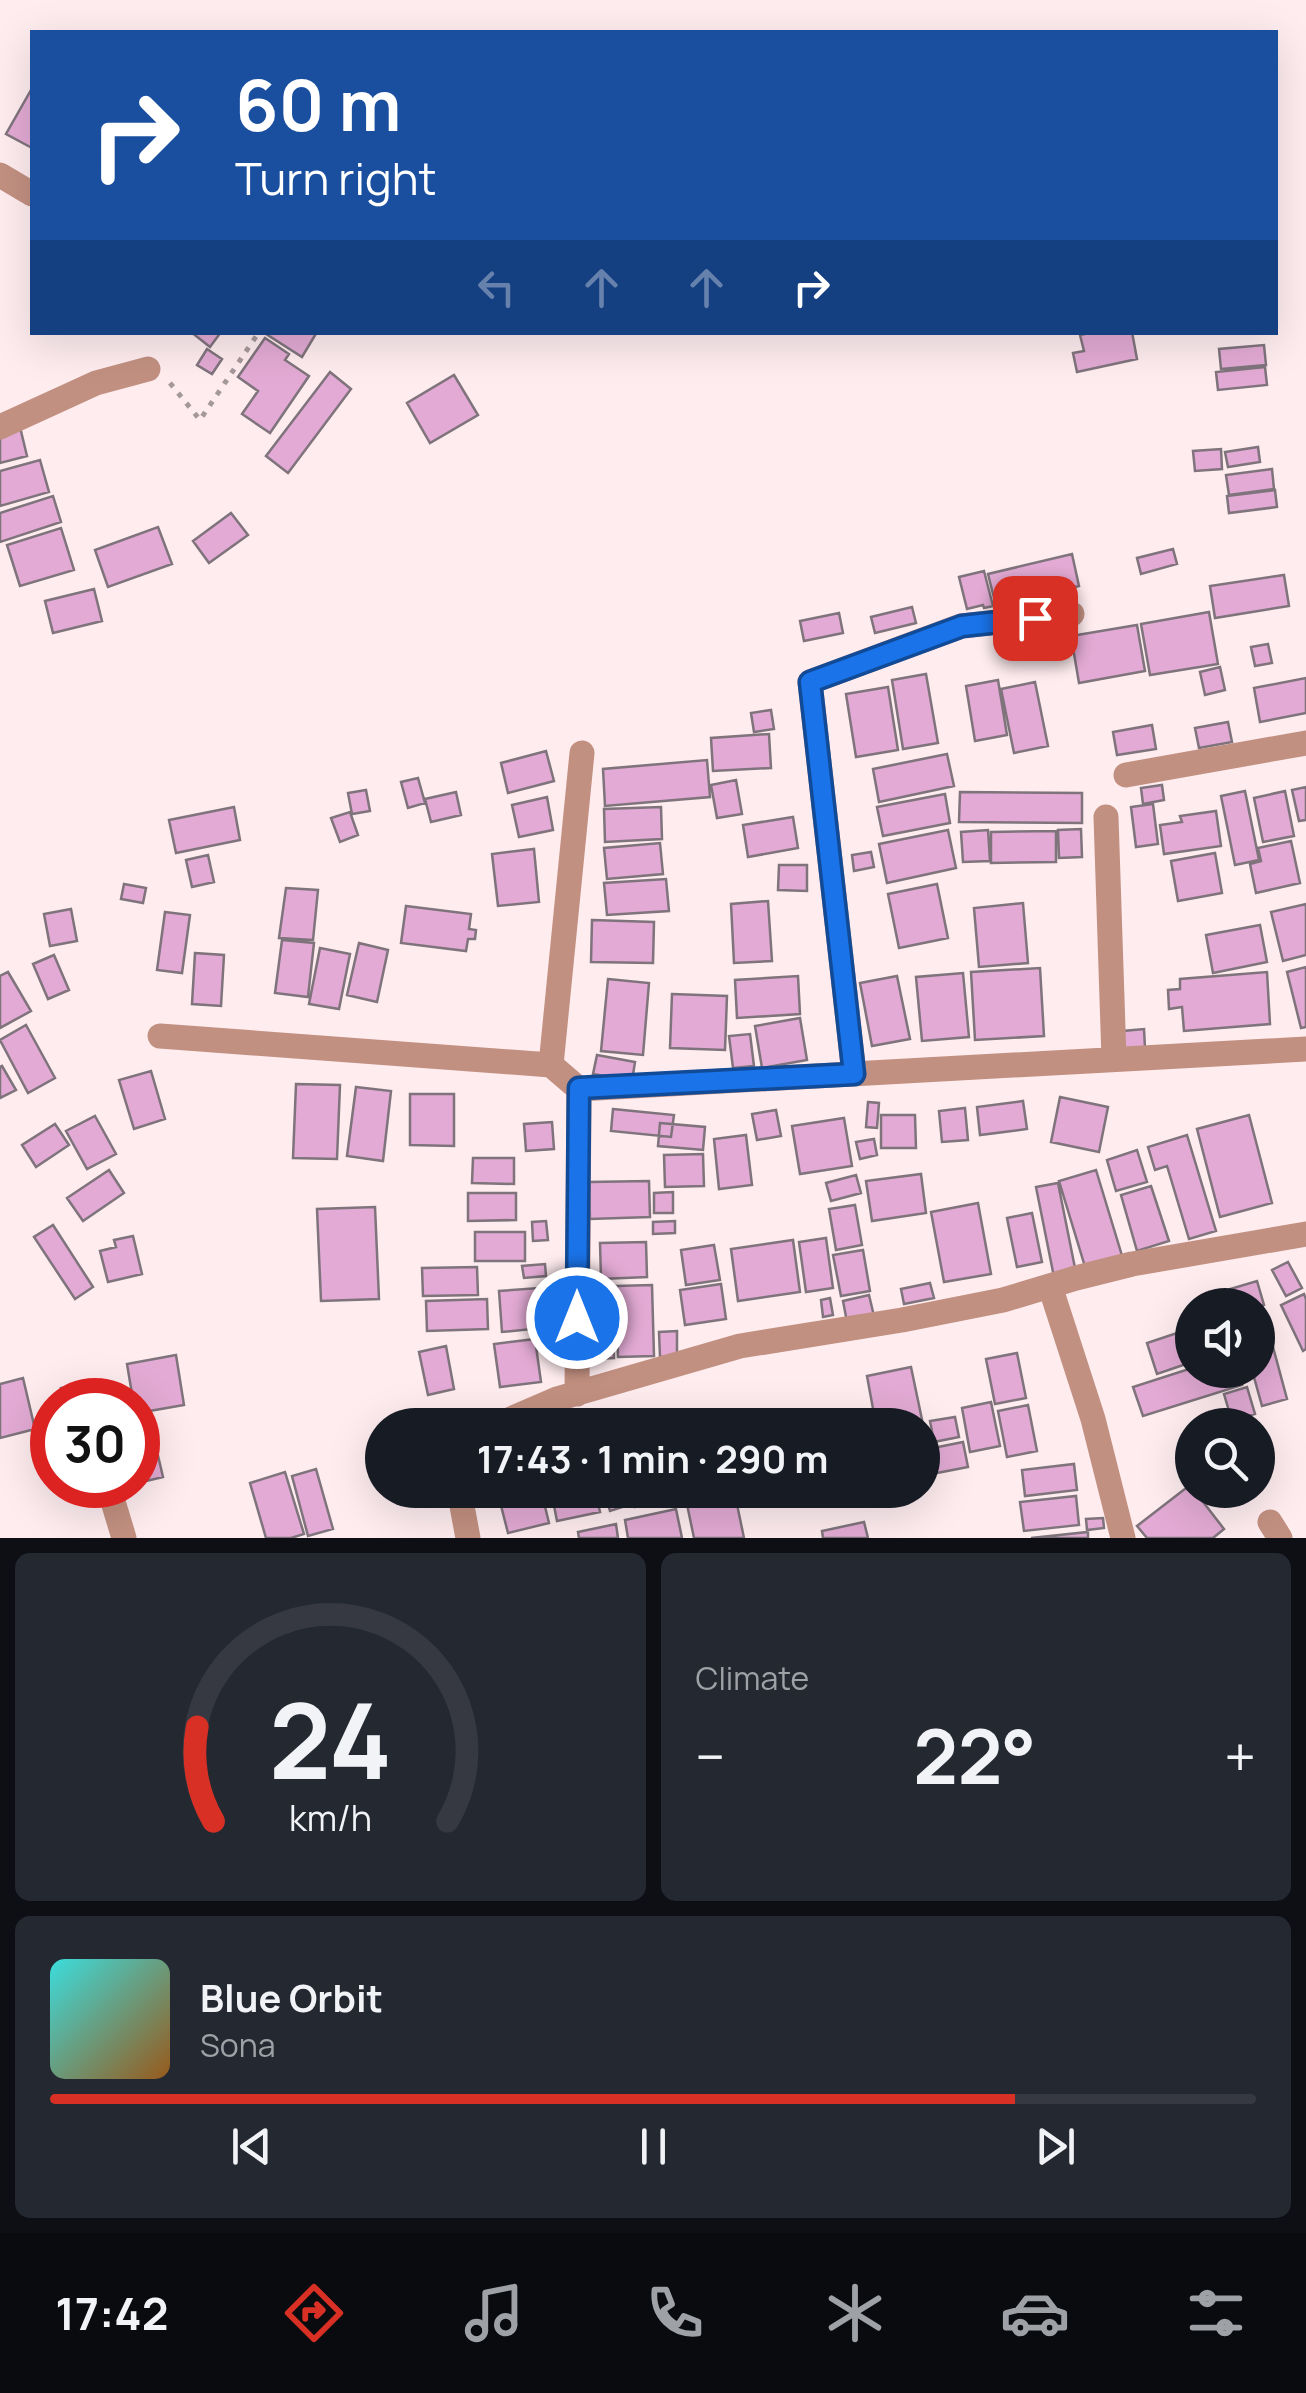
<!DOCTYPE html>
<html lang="en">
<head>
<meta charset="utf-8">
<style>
	body { margin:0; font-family:Manrope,sans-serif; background:#242831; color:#f1f3f6; height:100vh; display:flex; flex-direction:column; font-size:38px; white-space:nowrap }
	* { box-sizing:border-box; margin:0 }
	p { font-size:32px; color:#9ea1a6 }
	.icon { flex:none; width:55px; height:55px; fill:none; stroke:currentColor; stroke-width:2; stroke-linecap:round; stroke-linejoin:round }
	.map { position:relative; height:1538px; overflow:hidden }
	.details { display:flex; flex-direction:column; gap:15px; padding:15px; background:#0d0f14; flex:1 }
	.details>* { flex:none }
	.top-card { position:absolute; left:30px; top:30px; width:1248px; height:305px; border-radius:0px; box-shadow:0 10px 40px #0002; background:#1a4fa0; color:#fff; overflow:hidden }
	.controls { position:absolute; left:1175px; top:1288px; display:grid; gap:20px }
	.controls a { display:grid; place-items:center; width:100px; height:100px; border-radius:50%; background:#171b24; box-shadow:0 10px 40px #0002; font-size:50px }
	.speed { position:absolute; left:30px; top:1378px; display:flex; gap:20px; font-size:50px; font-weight:700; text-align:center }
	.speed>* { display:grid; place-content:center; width:130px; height:130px; border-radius:50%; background:#171b24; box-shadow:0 10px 40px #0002; line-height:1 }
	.speed .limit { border:15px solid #d22; background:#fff; color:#111 }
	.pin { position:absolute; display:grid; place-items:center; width:85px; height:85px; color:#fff; margin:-42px; border-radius:20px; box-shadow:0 5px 15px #0006 }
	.me { position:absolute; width:110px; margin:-55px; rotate:0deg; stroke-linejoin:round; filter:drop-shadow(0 0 8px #0008) }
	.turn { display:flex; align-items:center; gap:35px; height:210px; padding:0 40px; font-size:45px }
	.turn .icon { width:130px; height:130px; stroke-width:2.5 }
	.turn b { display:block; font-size:70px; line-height:85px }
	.lanes { display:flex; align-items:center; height:95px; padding:0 40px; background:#0003; justify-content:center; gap:50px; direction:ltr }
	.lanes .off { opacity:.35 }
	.big { font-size:75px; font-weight:700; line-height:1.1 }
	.details .tile { flex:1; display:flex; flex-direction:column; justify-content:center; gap:15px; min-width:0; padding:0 35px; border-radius:15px; background:#242831 }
	.details .dial { align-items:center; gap:0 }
	.dial svg { height:260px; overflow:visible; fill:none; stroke:#363941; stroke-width:7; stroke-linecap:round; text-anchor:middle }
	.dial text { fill:#f1f3f6; stroke:none }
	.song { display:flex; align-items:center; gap:30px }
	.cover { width:120px; height:120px; border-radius:15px; background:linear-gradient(135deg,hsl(180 70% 55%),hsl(30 70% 35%)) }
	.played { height:10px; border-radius:5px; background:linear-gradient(90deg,#d93025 80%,#363941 80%) }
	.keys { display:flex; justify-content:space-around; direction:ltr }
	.heat { display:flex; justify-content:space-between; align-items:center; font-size:55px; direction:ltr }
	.details .tiles { flex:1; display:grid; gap:15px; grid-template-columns:1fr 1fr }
	.tile:last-child { grid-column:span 2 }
	.trip { position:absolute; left:365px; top:1408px; width:575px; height:100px; border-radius:50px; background:#171b24; box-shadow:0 10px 40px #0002; font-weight:700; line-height:100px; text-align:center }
	.tab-bar { display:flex; height:160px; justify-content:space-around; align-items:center; background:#090b0e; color:#9ea1a6 }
	.tab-bar .icon { width:70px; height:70px }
	.tab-bar .current { color:#d93025 }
	.tab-bar b { font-size:45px; color:#f1f3f6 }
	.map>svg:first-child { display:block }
	.building { fill:#e2aad4; stroke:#7f737c; stroke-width:2.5 }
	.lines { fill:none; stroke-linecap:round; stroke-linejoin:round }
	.path { stroke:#a5989a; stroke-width:5; stroke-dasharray:5 8; stroke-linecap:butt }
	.minor { stroke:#c29081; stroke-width:25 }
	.route-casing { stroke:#114b97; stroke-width:25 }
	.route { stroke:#1a73e8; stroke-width:18 }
</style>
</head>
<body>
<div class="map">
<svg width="1306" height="1538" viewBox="0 0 1306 1538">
	<rect width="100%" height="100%" fill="#feecef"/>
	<path class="building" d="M 31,90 L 32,91 L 32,148 L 6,134 Z
		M 191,332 L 221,332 L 210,347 Z
		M 263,332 L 317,332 L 302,357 Z
		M 1094,332 L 1132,332 L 1137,359 L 1077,372 L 1073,353 L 1084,351 L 1080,335 Z
		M 265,338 L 289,354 L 285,360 L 309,376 L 270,433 L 242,414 L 258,391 L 238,377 Z
		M 1264,345 L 1266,365 L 1221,369 L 1219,349 Z
		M 207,349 L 222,359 L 212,374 L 197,365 Z
		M 1265,367 L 1267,385 L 1218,390 L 1216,372 Z
		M 330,372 L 351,389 L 288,473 L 266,456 Z
		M 454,375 L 478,415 L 430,443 L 407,403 Z
		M 20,427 L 27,456 L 0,463 L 0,431 Z
		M 1258,447 L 1260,462 L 1228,467 L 1225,452 Z
		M 1221,449 L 1222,469 L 1195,471 L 1193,451 Z
		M 40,460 L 49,492 L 0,506 L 0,471 Z
		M 1272,469 L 1274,489 L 1229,495 L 1226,475 Z
		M 1275,490 L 1277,507 L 1229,513 L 1227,496 Z
		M 53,496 L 61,522 L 0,542 L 0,513 Z
		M 231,513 L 248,535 L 209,563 L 193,541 Z
		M 158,527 L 172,564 L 108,587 L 95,550 Z
		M 61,528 L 74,570 L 20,586 L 7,545 Z
		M 1173,549 L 1177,564 L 1141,574 L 1137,558 Z
		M 1072,554 L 1079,586 L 996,606 L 988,574 Z
		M 984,571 L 993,606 L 984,608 L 983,605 L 967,609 L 959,577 Z
		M 1284,575 L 1289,606 L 1215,618 L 1210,586 Z
		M 94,589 L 102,621 L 53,633 L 45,601 Z
		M 912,607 L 916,623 L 875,633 L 871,617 Z
		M 1209,612 L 1218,664 L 1150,675 L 1141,624 Z
		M 839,613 L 843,633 L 804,641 L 800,621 Z
		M 1137,625 L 1145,671 L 1079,683 L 1071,636 Z
		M 1268,644 L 1272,663 L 1255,666 L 1251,647 Z
		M 1220,667 L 1225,690 L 1205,695 L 1200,672 Z
		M 926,674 L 938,743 L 903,749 L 892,680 Z
		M 1306,678 L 1306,713 L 1260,722 L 1254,688 Z
		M 998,680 L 1007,735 L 975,741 L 966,686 Z
		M 1035,682 L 1048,746 L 1014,753 L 1001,689 Z
		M 888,687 L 898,750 L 856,757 L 846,694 Z
		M 771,710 L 774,729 L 754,732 L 751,713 Z
		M 1228,722 L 1232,742 L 1199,748 L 1195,728 Z
		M 1152,725 L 1156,749 L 1117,755 L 1113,732 Z
		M 769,734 L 771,768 L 713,771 L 711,738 Z
		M 546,751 L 554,781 L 508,793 L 501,763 Z
		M 947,754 L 954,786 L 879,802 L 873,769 Z
		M 707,760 L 710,797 L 605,806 L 603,769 Z
		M 418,778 L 425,803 L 408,808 L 401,782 Z
		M 736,780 L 742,814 L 717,818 L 711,785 Z
		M 1162,785 L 1164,800 L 1143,804 L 1141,788 Z
		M 1306,787 L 1306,820 L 1299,821 L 1292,790 Z
		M 366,790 L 370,811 L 352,814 L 348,793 Z
		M 1245,791 L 1259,860 L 1235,865 L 1221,796 Z
		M 1285,791 L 1294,836 L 1263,842 L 1254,798 Z
		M 456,792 L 461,815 L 431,822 L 425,799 Z
		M 960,792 L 1082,793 L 1082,823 L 959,822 Z
		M 945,794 L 950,823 L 883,836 L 877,807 Z
		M 547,797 L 553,830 L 519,837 L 512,805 Z
		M 1153,804 L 1158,844 L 1136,847 L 1131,807 Z
		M 234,807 L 240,840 L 176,853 L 169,820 Z
		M 661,807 L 662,839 L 605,842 L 604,809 Z
		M 1216,811 L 1221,846 L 1164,854 L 1160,825 L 1182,822 L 1180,816 Z
		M 350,812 L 358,835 L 340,842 L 331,818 Z
		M 793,817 L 798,848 L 748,857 L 743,825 Z
		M 1081,829 L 1082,857 L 1059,858 L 1058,830 Z
		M 948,830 L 956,868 L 887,883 L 879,844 Z
		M 988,830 L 990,861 L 963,862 L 961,832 Z
		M 1056,831 L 1056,862 L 991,863 L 991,832 Z
		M 1291,841 L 1300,883 L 1256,893 L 1250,864 L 1261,861 L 1258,848 Z
		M 660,843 L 663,874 L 607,879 L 604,848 Z
		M 534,849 L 539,902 L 498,906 L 492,854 Z
		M 871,852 L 874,867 L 854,871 L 852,855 Z
		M 1215,853 L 1222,893 L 1178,901 L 1171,861 Z
		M 208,855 L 214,882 L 192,887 L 186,860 Z
		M 779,865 L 807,865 L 807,891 L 778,890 Z
		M 666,879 L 669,911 L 607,915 L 604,883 Z
		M 124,884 L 146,888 L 143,903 L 121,899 Z
		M 937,884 L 948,938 L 899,948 L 888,894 Z
		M 286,888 L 318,890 L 313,940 L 279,938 Z
		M 768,901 L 772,961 L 734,963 L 731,904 Z
		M 1023,903 L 1028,963 L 979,967 L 974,908 Z
		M 1306,904 L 1306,955 L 1283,961 L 1271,912 Z
		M 406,906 L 471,914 L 469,929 L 476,930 L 475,939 L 468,939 L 466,951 L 401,943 Z
		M 71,909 L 77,941 L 50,946 L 44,914 Z
		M 165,912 L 190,915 L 182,973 L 157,970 Z
		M 592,920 L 654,922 L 653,963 L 591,962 Z
		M 1260,925 L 1267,962 L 1213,973 L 1206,935 Z
		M 282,940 L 314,943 L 308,997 L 275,993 Z
		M 359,943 L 388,950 L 377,1002 L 347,995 Z
		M 320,948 L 350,954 L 339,1009 L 309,1004 Z
		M 195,953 L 224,955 L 221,1006 L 192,1004 Z
		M 54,955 L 69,990 L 48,999 L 33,964 Z
		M 1306,967 L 1306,1027 L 1301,1028 L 1287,972 Z
		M 1040,968 L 1044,1036 L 975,1040 L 971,972 Z
		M 8,972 L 31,1011 L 0,1028 L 0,976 Z
		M 1267,972 L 1270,1024 L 1184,1031 L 1182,1007 L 1169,1009 L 1168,990 L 1180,989 L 1180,979 Z
		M 963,973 L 969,1037 L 922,1041 L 916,977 Z
		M 798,976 L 800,1014 L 737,1018 L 735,980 Z
		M 897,976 L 910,1039 L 872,1046 L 860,983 Z
		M 608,979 L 649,983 L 643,1055 L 601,1051 Z
		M 672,994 L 727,996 L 725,1050 L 670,1048 Z
		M 800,1018 L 807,1060 L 762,1068 L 755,1026 Z
		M 26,1025 L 55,1078 L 28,1093 L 0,1040 Z
		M 1144,1029 L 1145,1048 L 1124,1050 L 1123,1031 Z
		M 750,1034 L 754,1066 L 733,1068 L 729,1036 Z
		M 597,1055 L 635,1062 L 632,1081 L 593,1074 Z
		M 2,1066 L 16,1090 L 0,1098 L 0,1067 Z
		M 151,1071 L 165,1119 L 134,1129 L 119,1080 Z
		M 296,1084 L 340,1085 L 337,1159 L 293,1158 Z
		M 356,1087 L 391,1091 L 383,1161 L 347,1156 Z
		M 410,1094 L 454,1094 L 454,1146 L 410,1145 Z
		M 1060,1097 L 1108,1107 L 1099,1152 L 1051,1142 Z
		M 1023,1101 L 1027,1129 L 980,1135 L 977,1107 Z
		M 868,1102 L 879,1103 L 877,1128 L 866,1127 Z
		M 965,1108 L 968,1140 L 942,1142 L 939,1111 Z
		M 613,1109 L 674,1115 L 671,1137 L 611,1131 Z
		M 776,1110 L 781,1136 L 757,1140 L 752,1114 Z
		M 881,1115 L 915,1115 L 916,1148 L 881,1148 Z
		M 1249,1115 L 1272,1203 L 1220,1217 L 1197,1129 Z
		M 95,1116 L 116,1154 L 87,1169 L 66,1131 Z
		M 844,1118 L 852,1166 L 800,1174 L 792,1126 Z
		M 552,1122 L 554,1149 L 526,1151 L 524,1124 Z
		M 660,1123 L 705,1127 L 703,1150 L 658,1146 Z
		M 55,1124 L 69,1145 L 36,1167 L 22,1145 Z
		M 746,1135 L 752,1185 L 719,1189 L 714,1139 Z
		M 1187,1135 L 1216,1231 L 1189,1239 L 1167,1166 L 1155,1170 L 1148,1147 Z
		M 874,1139 L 877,1155 L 860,1159 L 856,1142 Z
		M 1137,1150 L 1147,1182 L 1116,1191 L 1107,1160 Z
		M 703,1154 L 704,1186 L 665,1187 L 664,1155 Z
		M 473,1158 L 514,1158 L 514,1184 L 472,1183 Z
		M 109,1170 L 124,1193 L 83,1221 L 67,1198 Z
		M 1096,1170 L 1123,1259 L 1086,1270 L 1059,1181 Z
		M 921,1174 L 926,1213 L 872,1221 L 866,1181 Z
		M 856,1175 L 861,1193 L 831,1201 L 826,1183 Z
		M 649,1181 L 650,1217 L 590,1219 L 589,1182 Z
		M 1058,1183 L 1076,1273 L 1054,1277 L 1036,1187 Z
		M 1151,1186 L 1169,1241 L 1137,1251 L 1121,1195 Z
		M 673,1192 L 673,1213 L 654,1213 L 654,1193 Z
		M 468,1193 L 516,1193 L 516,1220 L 468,1221 Z
		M 978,1203 L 991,1274 L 944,1282 L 931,1212 Z
		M 855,1205 L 862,1245 L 836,1250 L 829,1209 Z
		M 375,1207 L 379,1299 L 321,1301 L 317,1209 Z
		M 1032,1213 L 1042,1262 L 1017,1267 L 1007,1218 Z
		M 546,1221 L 548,1240 L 533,1241 L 532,1222 Z
		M 675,1221 L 675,1233 L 653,1234 L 653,1222 Z
		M 53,1225 L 93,1287 L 75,1299 L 34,1237 Z
		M 475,1232 L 525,1232 L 525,1261 L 475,1261 Z
		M 133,1236 L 142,1274 L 108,1282 L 100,1251 L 116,1247 L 114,1240 Z
		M 826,1238 L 833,1288 L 806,1292 L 799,1242 Z
		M 793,1240 L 800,1292 L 738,1301 L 731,1249 Z
		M 646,1242 L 647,1277 L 601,1279 L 600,1243 Z
		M 714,1245 L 720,1280 L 686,1285 L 681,1250 Z
		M 863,1250 L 870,1291 L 841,1296 L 833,1255 Z
		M 1288,1262 L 1302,1288 L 1286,1296 L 1272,1270 Z
		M 545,1264 L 546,1276 L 524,1278 L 522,1266 Z
		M 477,1267 L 478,1295 L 423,1296 L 422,1268 Z
		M 1257,1281 L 1264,1305 L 1258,1307 L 1258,1305 L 1234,1305 L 1230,1289 Z
		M 930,1283 L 934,1298 L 904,1304 L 901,1289 Z
		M 721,1284 L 726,1319 L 685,1325 L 680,1290 Z
		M 652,1285 L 654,1356 L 618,1357 L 616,1286 Z
		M 539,1288 L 542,1328 L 502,1332 L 499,1291 Z
		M 1304,1294 L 1306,1299 L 1306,1349 L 1303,1351 L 1281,1305 Z
		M 869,1295 L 874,1316 L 847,1322 L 843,1301 Z
		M 830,1298 L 833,1315 L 823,1317 L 821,1300 Z
		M 487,1299 L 488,1329 L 427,1331 L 426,1301 Z
		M 591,1313 L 612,1313 L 614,1358 L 593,1359 Z
		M 1192,1328 L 1192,1362 L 1157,1374 L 1147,1343 Z
		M 677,1331 L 677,1356 L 660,1357 L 659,1332 Z
		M 535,1339 L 541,1382 L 500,1387 L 494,1344 Z
		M 446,1346 L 454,1389 L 428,1395 L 419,1352 Z
		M 1273,1347 L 1287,1399 L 1262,1406 L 1252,1370 L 1258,1370 L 1258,1351 Z
		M 1017,1353 L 1026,1398 L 995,1404 L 986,1359 Z
		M 176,1355 L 184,1405 L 138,1413 L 138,1400 L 133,1400 L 127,1364 Z
		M 911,1367 L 925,1434 L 922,1435 L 922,1425 L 876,1425 L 867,1376 Z
		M 1192,1368 L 1237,1370 L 1242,1385 L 1143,1416 L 1133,1387 Z
		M 23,1378 L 35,1429 L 0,1438 L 0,1384 Z
		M 80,1385 L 82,1400 L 63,1400 L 61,1388 Z
		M 1247,1387 L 1255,1414 L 1232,1421 L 1224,1394 Z
		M 991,1402 L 1000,1446 L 970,1452 L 962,1408 Z
		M 1028,1405 L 1037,1451 L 1007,1457 L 998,1411 Z
		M 654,1415 L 656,1425 L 617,1425 L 616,1424 Z
		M 149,1417 L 163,1477 L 138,1483 L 138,1420 Z
		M 955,1417 L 959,1437 L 934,1442 L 930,1421 Z
		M 963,1442 L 968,1467 L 937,1473 L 933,1448 Z
		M 1074,1464 L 1077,1490 L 1025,1496 L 1022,1470 Z
		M 316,1469 L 333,1529 L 308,1536 L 292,1476 Z
		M 285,1472 L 304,1534 L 291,1538 L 266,1538 L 250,1483 Z
		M 1190,1485 L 1224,1529 L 1213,1538 L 1147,1538 L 1137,1526 Z
		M 497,1490 L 541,1490 L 549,1523 L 508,1533 Z
		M 551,1490 L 595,1490 L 600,1512 L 557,1521 Z
		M 604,1490 L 625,1490 L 629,1505 L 610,1511 Z
		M 632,1490 L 671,1490 L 673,1498 L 635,1507 Z
		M 684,1490 L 734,1490 L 744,1538 L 694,1538 Z
		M 814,1490 L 857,1490 L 858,1491 L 816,1500 Z
		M 1076,1496 L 1079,1525 L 1024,1531 L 1020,1502 Z
		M 676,1509 L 682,1538 L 628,1538 L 625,1520 Z
		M 1103,1518 L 1104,1528 L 1087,1530 L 1086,1519 Z
		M 864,1522 L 868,1538 L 823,1538 L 822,1531 Z
		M 616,1524 L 618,1538 L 579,1538 L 578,1532 Z
		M 1088,1532 L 1088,1538 L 1031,1538 Z"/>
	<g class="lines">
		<path class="path" d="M 170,383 L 200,420 L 259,332"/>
		<path class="minor" d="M 0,175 L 32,194
			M 0,427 L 96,383 L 148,369
			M 1126,775 L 1306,743
			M 1106,817 L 1114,1059
			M 160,1036 L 551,1065 L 579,1089 L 1306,1049
			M 551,1065 L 582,753
			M 854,1074 L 810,682 L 961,626 L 1072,614
			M 1050,1286 L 1093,1419 L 1123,1538
			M 577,1394 L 579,1089
			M 497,1425 L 557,1399 L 740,1346 L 902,1320 L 1003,1300 L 1076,1278 L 1132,1264 L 1306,1234
			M 108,1485 L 124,1538
			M 459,1490 L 468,1538
			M 1270,1522 L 1280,1538"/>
	</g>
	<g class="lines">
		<defs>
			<path id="route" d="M 577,1318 L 579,1088 L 854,1074 L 810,682 L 962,626 L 1035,618"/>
		</defs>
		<use href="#route" class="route-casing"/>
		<use href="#route" class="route"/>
	</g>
</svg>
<div class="controls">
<a><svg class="icon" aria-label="sound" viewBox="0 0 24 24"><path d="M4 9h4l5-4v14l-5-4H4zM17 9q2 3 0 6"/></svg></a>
<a><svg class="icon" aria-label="search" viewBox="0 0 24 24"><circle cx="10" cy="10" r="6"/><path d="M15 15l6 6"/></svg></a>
</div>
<div class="speed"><div class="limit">30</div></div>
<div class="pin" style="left:1035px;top:618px;background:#d93025"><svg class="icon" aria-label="arrive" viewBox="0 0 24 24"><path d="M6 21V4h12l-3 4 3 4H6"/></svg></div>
<svg class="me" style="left:577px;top:1318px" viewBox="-20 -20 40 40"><circle r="17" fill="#1a73e8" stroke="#fff" stroke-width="3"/><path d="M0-11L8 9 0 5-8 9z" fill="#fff"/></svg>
<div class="trip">17:43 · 1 min · 290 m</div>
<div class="top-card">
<div class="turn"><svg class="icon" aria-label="right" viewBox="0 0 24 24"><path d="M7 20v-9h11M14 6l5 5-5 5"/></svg><div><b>60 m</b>Turn right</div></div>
<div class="lanes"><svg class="icon off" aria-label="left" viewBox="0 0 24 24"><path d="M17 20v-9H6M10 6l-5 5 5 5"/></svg><svg class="icon off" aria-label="ahead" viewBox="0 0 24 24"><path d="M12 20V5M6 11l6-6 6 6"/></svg><svg class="icon off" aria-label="ahead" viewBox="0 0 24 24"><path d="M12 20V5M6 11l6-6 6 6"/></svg><svg class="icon" aria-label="right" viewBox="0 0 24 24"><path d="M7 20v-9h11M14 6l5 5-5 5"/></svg></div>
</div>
</div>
<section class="details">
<div class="tiles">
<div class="tile dial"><svg viewBox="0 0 100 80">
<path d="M14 69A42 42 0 1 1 86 69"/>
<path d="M14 69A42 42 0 0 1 9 40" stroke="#d93025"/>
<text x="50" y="56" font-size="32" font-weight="700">24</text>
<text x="50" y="72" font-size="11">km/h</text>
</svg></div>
<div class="tile"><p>Climate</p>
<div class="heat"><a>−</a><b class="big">22°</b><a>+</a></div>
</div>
<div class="tile">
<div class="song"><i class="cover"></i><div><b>Blue Orbit</b><p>Sona</p></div></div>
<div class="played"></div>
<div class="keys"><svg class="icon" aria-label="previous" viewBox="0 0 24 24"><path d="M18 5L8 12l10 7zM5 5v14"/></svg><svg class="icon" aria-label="pause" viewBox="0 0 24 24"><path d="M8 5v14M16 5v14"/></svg><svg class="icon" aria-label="next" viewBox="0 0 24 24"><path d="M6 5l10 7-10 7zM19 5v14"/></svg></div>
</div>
</div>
</section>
<nav class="tab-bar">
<b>17:42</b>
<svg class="icon current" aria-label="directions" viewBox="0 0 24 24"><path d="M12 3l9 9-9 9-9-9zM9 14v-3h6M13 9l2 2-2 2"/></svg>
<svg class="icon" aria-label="music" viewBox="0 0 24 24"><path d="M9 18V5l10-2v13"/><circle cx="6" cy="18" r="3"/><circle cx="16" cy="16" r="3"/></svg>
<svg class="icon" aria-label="phone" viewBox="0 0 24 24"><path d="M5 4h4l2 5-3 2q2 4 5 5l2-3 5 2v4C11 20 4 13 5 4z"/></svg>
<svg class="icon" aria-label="climate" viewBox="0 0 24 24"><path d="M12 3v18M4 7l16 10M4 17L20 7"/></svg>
<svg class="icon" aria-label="car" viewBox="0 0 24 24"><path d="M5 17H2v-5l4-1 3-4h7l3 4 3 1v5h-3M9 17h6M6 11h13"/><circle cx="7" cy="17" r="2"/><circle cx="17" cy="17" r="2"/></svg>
<svg class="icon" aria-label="filters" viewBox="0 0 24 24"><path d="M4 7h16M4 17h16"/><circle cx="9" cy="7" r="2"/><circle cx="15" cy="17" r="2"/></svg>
</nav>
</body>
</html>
